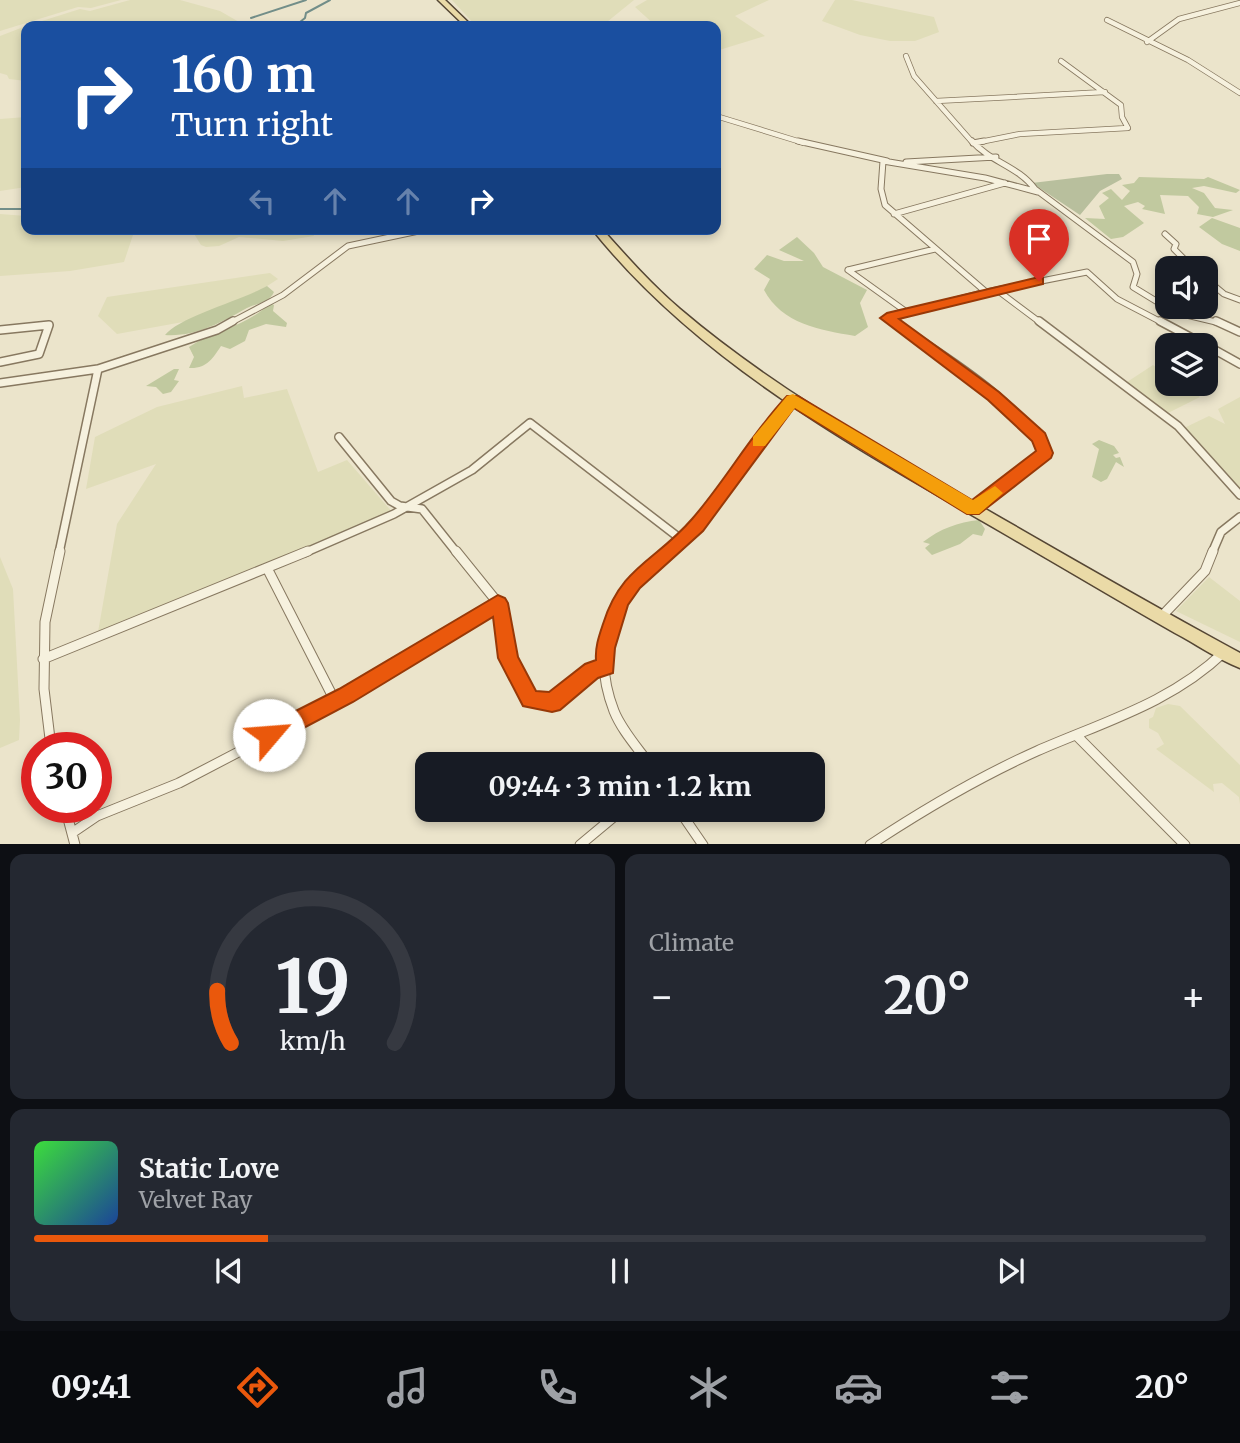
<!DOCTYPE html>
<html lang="en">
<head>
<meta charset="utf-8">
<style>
	body { margin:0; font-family:Merriweather,serif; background:#242831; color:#f1f3f6; height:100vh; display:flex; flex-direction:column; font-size:26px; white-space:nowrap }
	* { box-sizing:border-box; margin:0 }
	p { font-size:23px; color:#9ea1a6 }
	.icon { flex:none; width:38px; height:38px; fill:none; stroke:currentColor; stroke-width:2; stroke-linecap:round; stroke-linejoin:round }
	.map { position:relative; height:844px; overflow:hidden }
	.details { display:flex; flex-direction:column; gap:10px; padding:10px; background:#0d0f14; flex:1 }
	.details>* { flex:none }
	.top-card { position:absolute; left:21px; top:21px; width:700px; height:214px; border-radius:14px; box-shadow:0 4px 10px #0003; background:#1a4fa0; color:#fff; overflow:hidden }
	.fabs { position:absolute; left:1155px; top:256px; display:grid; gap:14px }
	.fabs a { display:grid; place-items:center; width:63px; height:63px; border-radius:14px; background:#171b24; box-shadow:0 4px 10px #0003; font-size:35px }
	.speed { position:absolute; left:21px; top:732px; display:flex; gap:14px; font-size:35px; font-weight:700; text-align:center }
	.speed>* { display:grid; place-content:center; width:91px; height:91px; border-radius:50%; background:#171b24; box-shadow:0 4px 10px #0003; line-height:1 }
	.speed .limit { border:10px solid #d22; background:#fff; color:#111 }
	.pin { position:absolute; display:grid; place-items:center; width:60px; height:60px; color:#fff; margin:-72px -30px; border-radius:50% 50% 50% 0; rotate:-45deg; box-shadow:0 0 7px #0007 }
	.pin .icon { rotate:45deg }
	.me { position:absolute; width:77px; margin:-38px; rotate:63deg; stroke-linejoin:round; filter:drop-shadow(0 0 5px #0008) }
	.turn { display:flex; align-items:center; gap:24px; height:147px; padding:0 35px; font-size:32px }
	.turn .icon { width:91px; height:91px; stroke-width:2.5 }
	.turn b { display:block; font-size:49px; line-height:60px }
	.lanes { display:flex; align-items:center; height:66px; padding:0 35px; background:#0003; justify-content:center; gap:35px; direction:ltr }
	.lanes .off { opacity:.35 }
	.big { font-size:52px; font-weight:700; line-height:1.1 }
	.details .card { flex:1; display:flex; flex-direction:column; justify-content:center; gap:10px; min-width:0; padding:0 24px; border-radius:14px; background:#242831 }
	.details .dial { align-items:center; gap:0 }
	.dial svg { height:182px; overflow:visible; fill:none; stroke:#363941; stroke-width:7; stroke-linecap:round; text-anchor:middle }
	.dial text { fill:#f1f3f6; stroke:none }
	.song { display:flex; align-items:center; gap:21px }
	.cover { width:84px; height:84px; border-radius:10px; background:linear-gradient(135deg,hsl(120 70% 55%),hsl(220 70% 35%)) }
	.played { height:7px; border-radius:4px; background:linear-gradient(90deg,#ea580c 20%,#363941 20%) }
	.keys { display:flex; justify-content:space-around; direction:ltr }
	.heat { display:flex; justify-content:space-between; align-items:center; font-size:38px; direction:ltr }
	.details .tiles { flex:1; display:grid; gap:10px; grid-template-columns:1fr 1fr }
	.card:last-child { grid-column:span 2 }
	.trip { position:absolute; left:415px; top:752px; width:410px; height:70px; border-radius:14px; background:#171b24; box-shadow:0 4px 10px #0003; font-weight:700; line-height:70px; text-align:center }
	.tabs { display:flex; height:112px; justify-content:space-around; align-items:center; background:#090b0e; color:#9ea1a6 }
	.tabs .icon { width:49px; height:49px }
	.tabs .selected { color:#ea580c }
	.tabs b { font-size:32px; color:#f1f3f6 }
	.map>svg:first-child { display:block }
	.farmland { fill:#e0ddb9 }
	.green { fill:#c1c99f }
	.cemetery { fill:#b8bf9d }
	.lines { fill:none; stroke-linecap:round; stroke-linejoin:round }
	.stream { stroke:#728e89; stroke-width:2 }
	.minor-far3-casing { stroke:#877860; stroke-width:6 }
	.minor-far2-casing { stroke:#877860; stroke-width:7 }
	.minor-far1-casing { stroke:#877860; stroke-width:10 }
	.minor-casing { stroke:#877860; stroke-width:11 }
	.primary-casing { stroke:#554634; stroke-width:3 }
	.minor-far3 { stroke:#f6f1de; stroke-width:4.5 }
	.minor-far2 { stroke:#f6f1de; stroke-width:5 }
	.minor-far1 { stroke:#f6f1de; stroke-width:7 }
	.minor { stroke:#f6f1de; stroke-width:9 }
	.primary { fill:#eadaa7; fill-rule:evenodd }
	.route { fill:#ea580c; stroke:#983908; stroke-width:2 }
	.slow { fill:#f59e0b }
</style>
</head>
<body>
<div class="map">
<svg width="1240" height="845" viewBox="0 0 1240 845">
	<rect width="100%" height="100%" fill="#ebe4cb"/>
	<path class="farmland" d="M 0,0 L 121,0 L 91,8 L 78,7 L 0,31 Z
		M 130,0 L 180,0 L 220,11 L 246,26 L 26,26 L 26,81 L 9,79 L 7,75 L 0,73 L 0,36 L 26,26 L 80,9 L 90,11 Z
		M 452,0 L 634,0 L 602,26 L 476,26 Z
		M 647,0 L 769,0 L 735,16 L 765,36 L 716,51 L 716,26 L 656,26 L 635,7 Z
		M 835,0 L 852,0 L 934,17 L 939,32 L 915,41 L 890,41 L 860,35 L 822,21 Z
		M 26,117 L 26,187 L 0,191 L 0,119 Z
		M 0,214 L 26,216 L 26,229 L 135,229 L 124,262 L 70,271 L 0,276 Z
		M 191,229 L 311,229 L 314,236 L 283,241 L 239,237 L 219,246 L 206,247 L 201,245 Z
		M 270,273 L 278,279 L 250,297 L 183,322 L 117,334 L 98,316 L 107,297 Z
		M 1153,365 L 1167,375 L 1167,383 L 1180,383 L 1200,397 L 1168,413 L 1124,384 Z
		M 242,386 L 244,398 L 287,389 L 318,472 L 347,460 L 393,513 L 98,632 L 117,524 L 156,464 L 86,489 L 95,437 L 157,407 Z
		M 1240,397 L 1240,491 L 1184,428 L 1209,416 L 1225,424 L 1218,409 Z
		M 0,557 L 13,589 L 20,720 L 19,740 L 0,748 Z
		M 1209,577 L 1240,601 L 1240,642 L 1176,611 Z
		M 1168,704 L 1180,706 L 1240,765 L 1240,804 L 1239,797 L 1222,783 L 1213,784 L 1214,792 L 1156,749 L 1164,744 L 1158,733 L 1149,728 L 1149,719 L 1153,717 L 1156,708 Z"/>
	<path class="green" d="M 1139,177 L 1204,179 L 1208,177 L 1240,190 L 1236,193 L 1204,186 L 1192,188 L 1204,193 L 1215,208 L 1233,210 L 1213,217 L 1197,214 L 1199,207 L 1188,196 L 1160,195 L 1165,214 L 1142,209 L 1145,206 L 1138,202 L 1124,206 L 1144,223 L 1123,237 L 1111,239 L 1085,218 L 1105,219 L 1099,206 L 1109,198 L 1102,193 L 1111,189 L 1122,200 L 1130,191 L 1122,185 L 1134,183 Z
		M 1212,218 L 1240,228 L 1240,251 L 1222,244 L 1199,227 Z
		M 797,237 L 814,253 L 823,267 L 867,290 L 860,303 L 868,327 L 855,336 C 820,330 782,324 764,290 L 770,279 L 754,269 L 767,255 L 784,261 L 804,261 L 779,250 Z
		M 267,286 L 274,292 C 269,303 257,303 247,308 C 220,323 195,337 165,335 C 179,317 242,300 267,286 Z
		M 270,303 L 274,305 L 273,311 L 287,323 L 286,327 L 266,324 L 249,330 L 245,341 L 230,349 L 221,346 C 213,358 207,369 189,368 L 194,357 L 189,347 C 214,330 248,326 270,303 Z
		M 174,369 L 179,369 L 174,380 L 179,381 L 171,392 L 163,394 L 156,387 L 146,386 Z
		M 1099,440 L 1114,446 L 1119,453 L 1113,455 L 1116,458 L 1120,457 L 1124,467 L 1116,462 L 1107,479 L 1101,482 L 1092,477 L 1099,449 L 1092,444 Z
		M 979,520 L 985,529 L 982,536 L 973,534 L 960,544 L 932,555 L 925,548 L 930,544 L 923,542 C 940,529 958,522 979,520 Z"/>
	<path class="cemetery" d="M 1107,174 L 1119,174 L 1122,179 L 1100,191 L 1080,215 L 1032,183 Z"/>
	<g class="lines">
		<path class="stream" d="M 251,18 L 306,0
			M 295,26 L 305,18 L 306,13 L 330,0
			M 0,209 L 26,209"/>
		<defs>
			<path id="minor-far3" d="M 1107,20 L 1188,60 L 1240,93
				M 1147,42 L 1179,19 L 1240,3
				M 906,56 L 914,76 L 973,143
				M 936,101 L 1105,92
				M 716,116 L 804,143
				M 975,143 L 1020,134 L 1128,128 L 1122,117 L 1121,105 L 1061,61"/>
			<path id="minor-far2" d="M 798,141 L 887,161
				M 972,141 C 990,162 1018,166 1035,189 L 1133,262 L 1137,274 L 1133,287 L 1174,312 L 1220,323
				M 973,143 L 984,141
				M 906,162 L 996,157
				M 894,214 L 1005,183
				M 1165,234 L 1176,244 L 1174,249 L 1193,268
				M 848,270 L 935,249
				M 848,270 L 908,313
				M 1206,279 L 1224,294 L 1240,300
				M 997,290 L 1041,323
				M 986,292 L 885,205 L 881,189 L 883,161 L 985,178 L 1038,192
				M 887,318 L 986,292 L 1087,272 L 1117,299 L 1163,323
				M 887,318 L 894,323
				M 230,323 L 283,295 L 348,246 L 428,229"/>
			<path id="minor-far1" d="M 892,321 C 946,359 1012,394 1045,453 L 973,509
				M 1039,321 L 1178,426 L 1240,495
				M 1160,321 L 1205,345
				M 1216,321 L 1240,332
				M 0,330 L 49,325 L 39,354 L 0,362
				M 1206,345 L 1240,364
				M 98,369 L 217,330 L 233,321
				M 0,383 L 98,369 L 59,553
				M 339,437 L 391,501 L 400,506 L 422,509 L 457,553
				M 304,553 L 394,514 L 472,470 L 530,423 L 682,540
				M 667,553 C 719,510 747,448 793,400
				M 1212,553 L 1221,532 L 1240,517"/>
			<path id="minor" d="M 456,551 L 498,603 L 508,658 L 530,699 L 552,703 L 592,671 L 606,667
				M 267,568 L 334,699
				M 1161,617 L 1205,571 L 1213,551
				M 43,659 L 308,551
				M 1076,735 L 1185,845
				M 51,747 L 44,689 L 45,622 L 60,551
				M 650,765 C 638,748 622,731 614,711 C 587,641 617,594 669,551
				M 65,807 L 75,845
				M 679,810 L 703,845
				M 72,833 L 97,816 L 179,783 L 346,696 L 498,603
				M 580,845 L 622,810
				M 870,845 C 923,810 979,777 1037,751 C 1103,722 1171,703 1224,652"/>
			<path id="primary" d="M 438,0 L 445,0 L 472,26 L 465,26 Z
				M 592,229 L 602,229 C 627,257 652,285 680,309 C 768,384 868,441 968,499 C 1058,551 1148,603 1240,653 L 1240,668 C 1217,659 1196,644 1175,633 C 1131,608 1089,583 1046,558 C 888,465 708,375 592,229 Z"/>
		</defs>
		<use href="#minor-far3" class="minor-far3-casing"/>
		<use href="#minor-far2" class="minor-far2-casing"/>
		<use href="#minor-far1" class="minor-far1-casing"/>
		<use href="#minor" class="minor-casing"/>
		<use href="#primary" class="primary-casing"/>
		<use href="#minor-far3" class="minor-far3"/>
		<use href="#minor-far2" class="minor-far2"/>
		<use href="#minor-far1" class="minor-far1"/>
		<use href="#minor" class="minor"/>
		<use href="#primary" class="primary"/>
	</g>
	<path class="route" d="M 1039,277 L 1043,278 L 1043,284 L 899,319 L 999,392 L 1045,433 L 1053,453 L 1051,458 L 979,514 L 967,514 L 794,408 L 703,531 L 640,588 L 628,605 L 615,648 L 613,673 L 598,678 L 560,710 L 552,712 L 523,706 L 498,658 L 493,617 L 353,702 L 277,742 L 269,746 L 262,742 L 259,735 L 262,728 L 339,689 L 498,595 L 505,598 L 508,603 L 518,657 L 536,691 L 549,692 L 585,664 L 596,660 C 595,647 599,636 603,624 C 621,566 656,561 692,519 C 726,480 751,434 787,396 L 798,396 L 972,500 L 1036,451 L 1032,441 L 988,400 L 880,318 L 887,313 Z"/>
	<path class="slow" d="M 793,394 L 973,500 L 995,486 L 1003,493 L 979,514 L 967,514 L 795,408 L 765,446 L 753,446 L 753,437 L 787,396 Z"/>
</svg>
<div class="fabs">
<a><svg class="icon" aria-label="sound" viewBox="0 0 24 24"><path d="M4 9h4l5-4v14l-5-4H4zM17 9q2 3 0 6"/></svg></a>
<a><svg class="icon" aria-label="layers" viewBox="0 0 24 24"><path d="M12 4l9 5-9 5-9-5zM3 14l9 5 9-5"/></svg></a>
</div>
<div class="speed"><div class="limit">30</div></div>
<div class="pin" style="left:1039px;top:281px;background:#d93025"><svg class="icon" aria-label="arrive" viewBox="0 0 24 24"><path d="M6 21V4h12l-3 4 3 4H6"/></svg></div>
<svg class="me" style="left:269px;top:735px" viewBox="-20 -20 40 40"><circle r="19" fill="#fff"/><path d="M0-13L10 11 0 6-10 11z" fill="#ea580c"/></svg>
<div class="trip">09:44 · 3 min · 1.2 km</div>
<div class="top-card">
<div class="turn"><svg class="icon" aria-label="right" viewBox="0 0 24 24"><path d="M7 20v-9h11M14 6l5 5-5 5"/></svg><div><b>160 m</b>Turn right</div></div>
<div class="lanes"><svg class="icon off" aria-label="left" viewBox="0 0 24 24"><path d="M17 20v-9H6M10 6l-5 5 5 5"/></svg><svg class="icon off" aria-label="ahead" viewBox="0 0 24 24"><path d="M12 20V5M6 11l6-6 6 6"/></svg><svg class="icon off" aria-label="ahead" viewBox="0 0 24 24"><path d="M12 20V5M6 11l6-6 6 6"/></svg><svg class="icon" aria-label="right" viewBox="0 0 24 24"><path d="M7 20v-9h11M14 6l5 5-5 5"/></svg></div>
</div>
</div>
<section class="details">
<div class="tiles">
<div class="card dial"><svg viewBox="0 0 100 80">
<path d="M14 69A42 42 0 1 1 86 69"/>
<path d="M14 69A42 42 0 0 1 8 46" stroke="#ea580c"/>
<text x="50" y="56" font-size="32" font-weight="700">19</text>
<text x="50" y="72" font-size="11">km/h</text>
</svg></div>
<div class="card"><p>Climate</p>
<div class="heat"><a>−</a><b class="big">20°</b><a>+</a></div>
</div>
<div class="card">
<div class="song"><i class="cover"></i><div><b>Static Love</b><p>Velvet Ray</p></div></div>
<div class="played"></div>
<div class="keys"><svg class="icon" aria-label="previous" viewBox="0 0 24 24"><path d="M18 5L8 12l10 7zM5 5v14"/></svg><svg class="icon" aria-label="pause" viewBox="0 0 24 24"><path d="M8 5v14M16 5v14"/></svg><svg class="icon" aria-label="next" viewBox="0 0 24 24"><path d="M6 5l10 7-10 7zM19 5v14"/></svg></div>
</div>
</div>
</section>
<nav class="tabs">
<b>09:41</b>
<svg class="icon selected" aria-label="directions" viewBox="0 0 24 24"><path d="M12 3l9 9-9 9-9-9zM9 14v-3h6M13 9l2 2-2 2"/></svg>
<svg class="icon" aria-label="music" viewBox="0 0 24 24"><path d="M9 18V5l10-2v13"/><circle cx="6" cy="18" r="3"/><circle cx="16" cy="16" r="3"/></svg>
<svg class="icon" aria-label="phone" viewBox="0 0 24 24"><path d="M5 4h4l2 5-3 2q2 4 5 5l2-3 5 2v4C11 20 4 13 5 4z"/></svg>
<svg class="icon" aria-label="climate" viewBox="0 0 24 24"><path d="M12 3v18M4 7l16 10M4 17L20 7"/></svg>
<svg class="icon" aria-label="car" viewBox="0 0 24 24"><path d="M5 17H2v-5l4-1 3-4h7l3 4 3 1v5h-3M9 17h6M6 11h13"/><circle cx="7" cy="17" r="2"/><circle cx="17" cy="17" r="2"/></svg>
<svg class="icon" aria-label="filters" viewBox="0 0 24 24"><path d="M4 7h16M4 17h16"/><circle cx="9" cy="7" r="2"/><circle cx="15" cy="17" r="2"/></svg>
<b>20°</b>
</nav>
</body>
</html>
